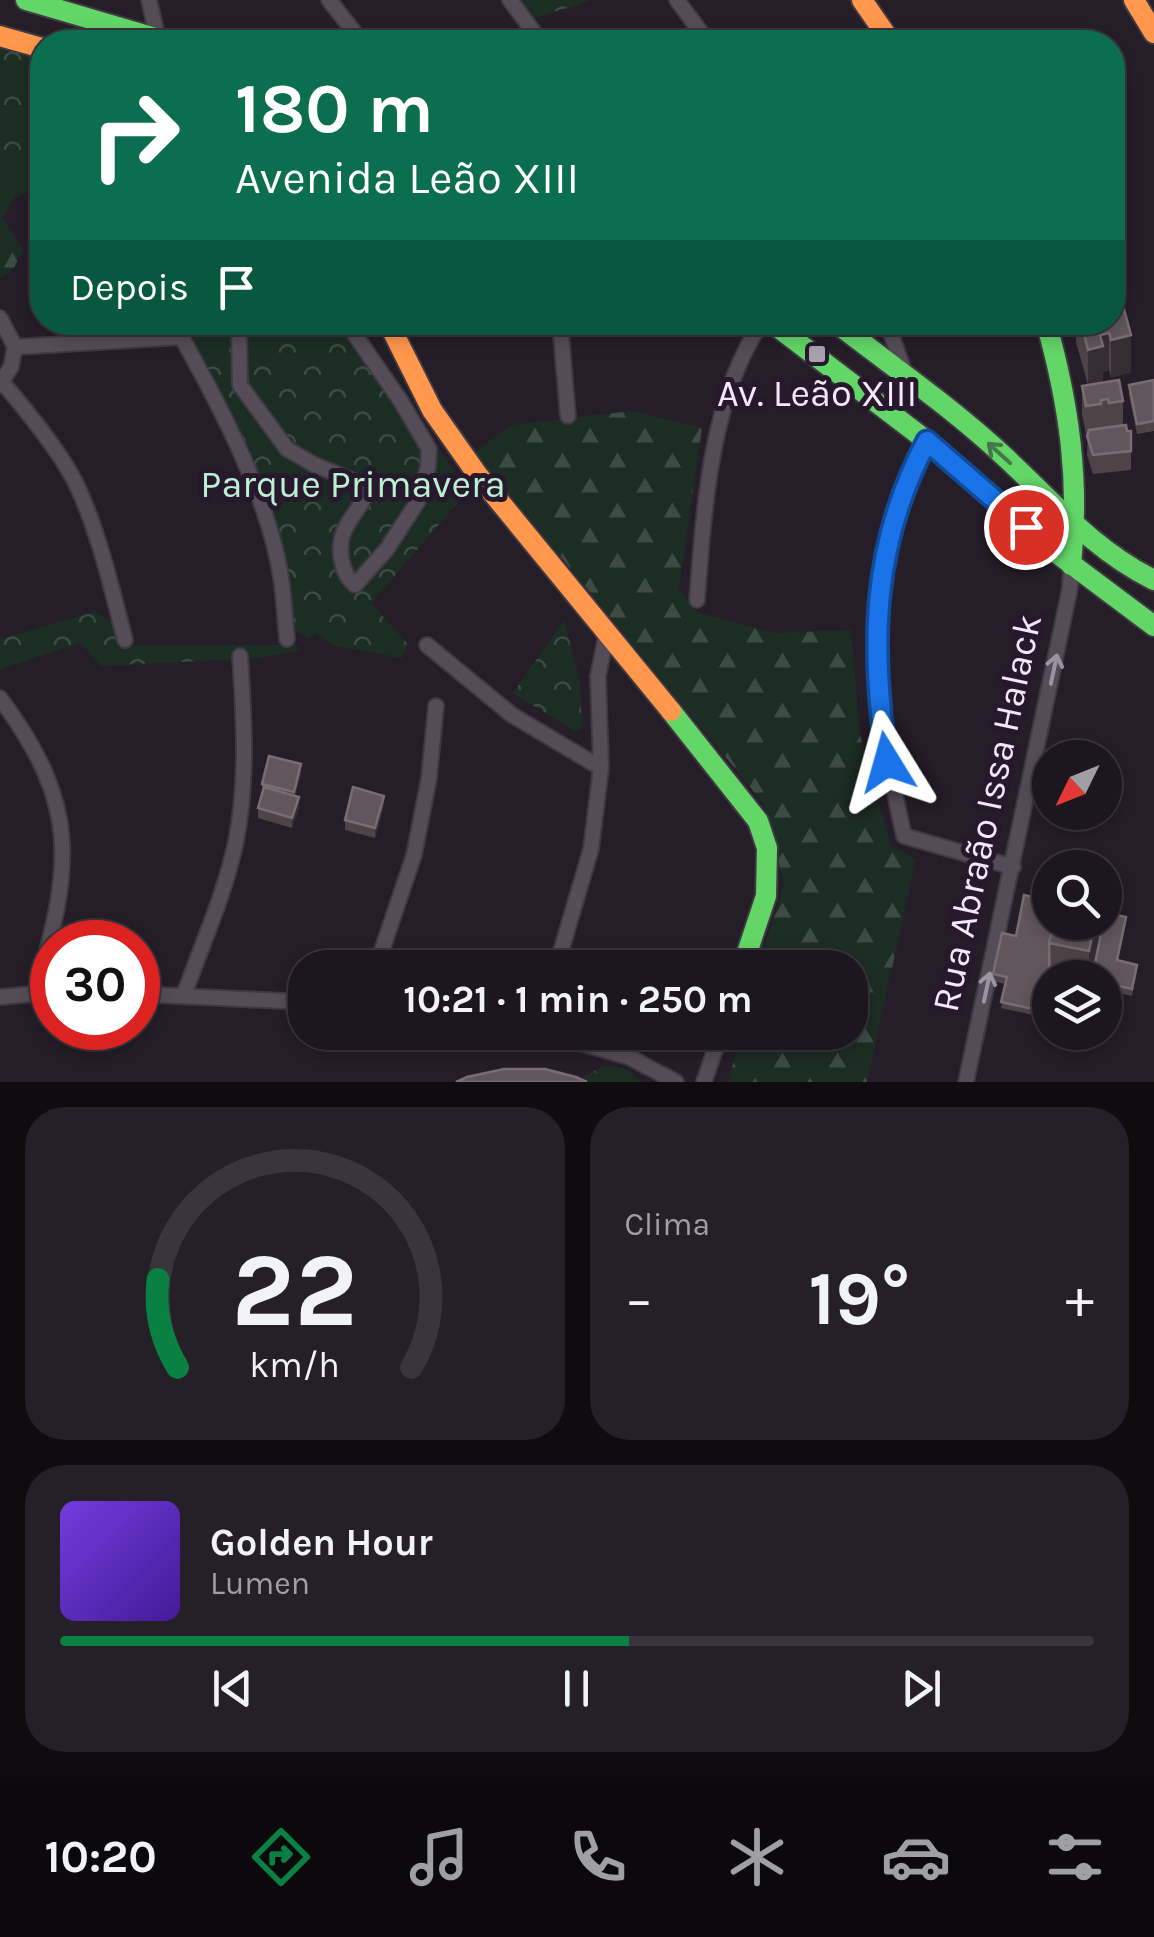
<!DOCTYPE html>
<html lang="pt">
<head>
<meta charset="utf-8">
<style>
	body { margin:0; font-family:Karla,sans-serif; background:#251f27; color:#f1f3f6; height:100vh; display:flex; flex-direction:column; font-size:38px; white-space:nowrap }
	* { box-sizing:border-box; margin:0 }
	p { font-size:32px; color:#a09fa4 }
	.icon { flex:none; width:55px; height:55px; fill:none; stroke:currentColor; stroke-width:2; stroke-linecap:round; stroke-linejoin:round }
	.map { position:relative; height:1082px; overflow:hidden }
	.sheet { display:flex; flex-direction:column; gap:25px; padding:25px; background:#0f0c10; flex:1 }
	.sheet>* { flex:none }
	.top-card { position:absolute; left:30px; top:30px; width:1095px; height:305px; border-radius:40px; box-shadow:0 5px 15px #0003,0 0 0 2px #3a353c; background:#0b6e4f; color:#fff; overflow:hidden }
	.needle { width:65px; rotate:227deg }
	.controls { position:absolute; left:1032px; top:740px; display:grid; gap:20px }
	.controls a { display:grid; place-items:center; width:90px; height:90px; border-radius:50%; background:#1c161e; box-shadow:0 5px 15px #0003,0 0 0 2px #3a353c; font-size:50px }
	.speed { position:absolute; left:30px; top:920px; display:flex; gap:20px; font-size:50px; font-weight:700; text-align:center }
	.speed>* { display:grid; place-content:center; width:130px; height:130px; border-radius:50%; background:#1c161e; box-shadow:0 5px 15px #0003,0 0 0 2px #3a353c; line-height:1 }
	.speed .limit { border:15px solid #d22; background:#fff; color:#111 }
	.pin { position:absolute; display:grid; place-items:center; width:85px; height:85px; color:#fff; margin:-42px; border:5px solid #fff; border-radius:50%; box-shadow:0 2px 10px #0007 }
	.me { position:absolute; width:110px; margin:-55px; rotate:352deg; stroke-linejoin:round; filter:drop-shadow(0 0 8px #0008) }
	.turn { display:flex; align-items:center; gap:35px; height:210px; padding:0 40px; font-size:45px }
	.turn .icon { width:130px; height:130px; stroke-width:2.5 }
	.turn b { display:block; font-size:70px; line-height:85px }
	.then { display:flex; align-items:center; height:95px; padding:0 40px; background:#0003; gap:20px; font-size:38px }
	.big { font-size:75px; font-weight:700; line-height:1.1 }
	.sheet .widget { flex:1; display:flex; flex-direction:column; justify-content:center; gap:15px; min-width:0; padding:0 35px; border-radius:40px; background:#251f27 }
	.sheet .dial { align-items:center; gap:0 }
	.dial svg { height:260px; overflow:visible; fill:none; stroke:#3a353c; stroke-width:7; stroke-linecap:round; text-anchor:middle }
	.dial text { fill:#f1f3f6; stroke:none }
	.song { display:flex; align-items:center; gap:30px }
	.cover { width:120px; height:120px; border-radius:15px; background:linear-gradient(135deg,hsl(260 70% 55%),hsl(260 70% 35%)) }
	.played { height:10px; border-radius:5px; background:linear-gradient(90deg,#0b8043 55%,#3a353c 55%) }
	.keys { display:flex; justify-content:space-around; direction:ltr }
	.heat { display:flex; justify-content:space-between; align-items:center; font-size:55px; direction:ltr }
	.sheet .tiles { flex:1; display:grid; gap:25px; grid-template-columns:1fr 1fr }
	.widget:last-child { grid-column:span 2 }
	.trip { position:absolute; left:288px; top:950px; width:580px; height:100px; border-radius:40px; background:#1c161e; box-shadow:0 5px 15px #0003,0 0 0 2px #3a353c; font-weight:700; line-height:100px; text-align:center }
	.dock { display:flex; height:160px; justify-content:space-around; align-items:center; background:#0b090c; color:#a09fa4 }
	.dock .icon { width:70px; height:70px }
	.dock .active { color:#0b8043 }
	.dock b { font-size:45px; color:#f1f3f6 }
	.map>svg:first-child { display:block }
	.forest { fill:url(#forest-firs) }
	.park { fill:url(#park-crowns) }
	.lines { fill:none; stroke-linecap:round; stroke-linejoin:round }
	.street-casing { stroke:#3f3942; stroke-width:18 }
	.fast-casing { stroke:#3f3942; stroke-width:24 }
	.slow-casing { stroke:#3f3942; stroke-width:24 }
	.street { stroke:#544d57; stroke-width:14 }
	.fast { stroke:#63d668; stroke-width:20 }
	.slow { stroke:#ff974d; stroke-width:20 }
	.wall { fill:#4e4448 }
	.shaded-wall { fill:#362d33 }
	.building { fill:#60565b; stroke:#776d73; stroke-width:2.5 }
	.oneway { stroke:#45774a }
	.oneway2 { stroke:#9b939f }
	.route-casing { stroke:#114b97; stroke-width:25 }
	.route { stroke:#1a73e8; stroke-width:18 }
	.poi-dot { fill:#aaa1af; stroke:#27182d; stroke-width:4 }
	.labels { text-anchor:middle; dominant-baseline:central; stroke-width:10; stroke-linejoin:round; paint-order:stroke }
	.poi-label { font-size:38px; fill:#f2e8f7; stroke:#27182d }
	.park-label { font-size:38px; fill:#bbf1d0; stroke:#27182d }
	.street-label { font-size:38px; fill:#f2e8f7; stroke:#27182d }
</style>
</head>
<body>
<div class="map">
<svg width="1154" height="1082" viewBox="0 0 1154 1082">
	<defs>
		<pattern id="forest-firs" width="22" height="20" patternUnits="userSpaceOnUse" patternTransform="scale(2.5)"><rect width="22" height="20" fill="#1c2d24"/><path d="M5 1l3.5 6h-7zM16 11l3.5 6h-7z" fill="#3d4b45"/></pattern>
		<pattern id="park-crowns" width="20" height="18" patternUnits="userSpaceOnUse" patternTransform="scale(2.5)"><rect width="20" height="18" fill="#1c2d24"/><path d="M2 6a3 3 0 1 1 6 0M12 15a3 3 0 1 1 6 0" fill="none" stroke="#3d4b45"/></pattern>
	</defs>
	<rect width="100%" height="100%" fill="#251d28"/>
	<path class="forest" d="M 0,47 L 42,58 L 42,185 L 14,198 L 2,218 L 23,249 L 13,270 L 0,278 Z
		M 632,411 L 702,428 L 679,588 L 696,612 L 774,633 L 851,630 L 860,735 L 891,846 L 916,859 L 867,1082 L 728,1082 L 741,1033 L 850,1032 L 850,968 L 758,967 L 784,884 L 764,804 L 475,452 L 512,425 Z"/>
	<path class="park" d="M 518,0 L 592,0 L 525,21 Z
		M 0,47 L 42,58 L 42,166 L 0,182 Z
		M 183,323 L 363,323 L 372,344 L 467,492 L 371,603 L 408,644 L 402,658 L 332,645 L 316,634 L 307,638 L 295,631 L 290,581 L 221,392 Z
		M 95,612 L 111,622 L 119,645 L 281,645 L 287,639 L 302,650 L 259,658 L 101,666 L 81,643 L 0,669 L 0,639 Z
		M 564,620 L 580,681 L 582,728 L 576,732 L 513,693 Z
		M 604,1066 L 624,1068 L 642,1082 L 580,1082 L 583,1077 Z"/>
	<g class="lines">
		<defs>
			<path id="street" d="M 149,0 L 158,39
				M 329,0 L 362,42
				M 510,0 L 541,42
				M 677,0 L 708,42
				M 0,318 L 15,347
				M 173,322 C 214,394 269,496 281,578 C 284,598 285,619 287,639
				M 239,322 L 240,385 L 287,449 L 313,464 L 368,487 C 364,505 351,515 344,531 C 337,548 341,574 355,585 L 387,549 L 418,501 L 428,467 L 429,449 L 400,400 L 355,335 L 352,322
				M 560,322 L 568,416
				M 887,322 L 905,374
				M 2,382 C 27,411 64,456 79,490 C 100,537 112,590 125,640
				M 0,384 L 11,367 L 15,347 L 181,337
				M 927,441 C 857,571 873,697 904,836 L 1013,867
				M 697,600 C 704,511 710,398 762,322
				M 427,645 L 512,715 L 601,768
				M 0,698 C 82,809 71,866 36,992
				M 376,968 L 414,855 L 429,778 L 436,706
				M 556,968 L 591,849 L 601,768 L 598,676 L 607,632
				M 138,994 L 305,1002
				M 184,995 C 202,944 225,894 236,841 C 248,780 244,717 240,656
				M 0,997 L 52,992
				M 542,1032 L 629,1057 L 676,1082
				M 704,1082 L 721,1032
				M 966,1082 L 1070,588 L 1071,565"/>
			<path id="fast" d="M 26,0 L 169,42
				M 771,322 L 927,441 L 1050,548 L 1154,626
				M 835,322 C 888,363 944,402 994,447 C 1047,494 1089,548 1154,580
				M 1046,322 C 1069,404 1080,480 1071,565
				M 671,711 L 758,821 L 767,848 L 766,896 L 742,968"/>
			<path id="slow" d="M 862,0 L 891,42
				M 1134,0 L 1154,33
				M 0,36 L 42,48
				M 388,322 L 432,410 L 477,474 L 671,711"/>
		</defs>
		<use href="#street" class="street-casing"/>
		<use href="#fast" class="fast-casing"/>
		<use href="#slow" class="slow-casing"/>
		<use href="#street" class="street"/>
		<use href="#fast" class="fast"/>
		<use href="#slow" class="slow"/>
	</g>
	<path class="wall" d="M 1076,322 L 1112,322 L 1131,372 L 1111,378 L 1109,370 L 1103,372 L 1103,382 L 1123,401 L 1123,425 L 1127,431 L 1131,431 L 1131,470 L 1093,474 L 1087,455 L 1088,434 L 1086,434 L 1082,414 L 1082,386 L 1088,385 L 1076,342 Z
		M 1154,380 L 1154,431 L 1137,434 L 1129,395 L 1129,385 Z
		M 301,774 L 295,796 L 299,807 L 292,828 L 258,818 L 258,808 L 262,792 L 262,784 Z
		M 384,805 L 375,838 L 345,830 L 345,820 Z
		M 1050,922 L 1126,924 L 1118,960 L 1137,971 L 1132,996 L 1109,991 L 1105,978 L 1050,978 L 1050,1001 L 1047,1018 L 1001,1008 L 1005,984 L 993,981 L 993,974 L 1016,936 Z"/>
	<path class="shaded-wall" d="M 1109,333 L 1109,370 L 1103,372 L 1103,383 L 1088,387 L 1088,350 L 1100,335 Z
		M 1131,335 L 1131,372 L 1111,378 L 1111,340 Z
		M 301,764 L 301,774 L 294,802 L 294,792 Z
		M 384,796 L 384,805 L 375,838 L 375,828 Z
		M 299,797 L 299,807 L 292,828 L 292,818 Z
		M 1095,922 L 1100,922 L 1100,946 L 1094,978 L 1089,978 L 1089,951 Z"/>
	<path class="building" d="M 1121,298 L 1131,335 L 1111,340 L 1109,333 L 1100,335 L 1103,346 L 1088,350 L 1081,322 L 1112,322 L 1112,301 Z
		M 1119,380 L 1123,401 L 1109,403 L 1108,399 L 1101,400 L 1101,404 L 1086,406 L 1082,386 Z
		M 1154,380 L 1154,421 L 1137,424 L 1129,385 Z
		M 1126,425 L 1127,431 L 1131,431 L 1131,451 L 1093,455 L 1087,436 L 1089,430 Z
		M 269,756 L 301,764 L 294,792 L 262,784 Z
		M 264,787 L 299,797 L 292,818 L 258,808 Z
		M 353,787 L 384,796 L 375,828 L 345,820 Z
		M 1024,895 L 1050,901 L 1050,922 L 1054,922 L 1049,943 L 1050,995 L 1047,1012 L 1001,1002 L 1007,977 L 993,974 L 1002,933 L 1016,936 Z
		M 1105,913 L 1126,917 L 1117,960 L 1137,965 L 1132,989 L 1109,984 L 1105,1001 L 1105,978 L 1092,978 L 1100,939 L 1100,922 L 1105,922 Z
		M 1054,922 L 1062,922 L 1062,928 L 1081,932 L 1083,922 L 1095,922 L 1089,951 L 1049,943 Z
		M 590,955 L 615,965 L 614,968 L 585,968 Z
		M 504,1069 L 545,1069 L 576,1077 L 587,1082 L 456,1082 L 467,1077 Z"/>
	<defs><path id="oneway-shaft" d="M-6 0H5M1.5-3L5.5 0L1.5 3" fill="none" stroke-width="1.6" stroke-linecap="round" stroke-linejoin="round" transform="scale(2.5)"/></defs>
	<use class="oneway" href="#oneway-shaft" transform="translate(999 453) rotate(-138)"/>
	<g class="oneway2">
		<use href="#oneway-shaft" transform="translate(1054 669) rotate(-78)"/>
		<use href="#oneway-shaft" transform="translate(987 987) rotate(-78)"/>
	</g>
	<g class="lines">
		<defs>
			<path id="route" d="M 887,762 C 870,647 871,545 927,441 L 1026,527"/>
		</defs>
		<use href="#route" class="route-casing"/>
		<use href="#route" class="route"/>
	</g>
	<rect class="poi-dot" x="807" y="344" width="20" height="20" rx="5"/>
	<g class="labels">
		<g class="poi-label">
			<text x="817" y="393">Av. Leão XIII</text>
		</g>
		<g class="park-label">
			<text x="353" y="484">Parque Primavera</text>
		</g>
		<g class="street-label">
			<text transform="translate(987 813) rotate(-78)">Rua Abraão Issa Halack</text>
		</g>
	</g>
</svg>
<div class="controls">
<a><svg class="needle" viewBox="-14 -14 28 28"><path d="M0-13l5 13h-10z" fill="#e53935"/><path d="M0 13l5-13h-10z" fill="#a09fa4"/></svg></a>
<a><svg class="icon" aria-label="search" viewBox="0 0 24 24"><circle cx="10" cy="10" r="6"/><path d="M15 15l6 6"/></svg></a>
<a><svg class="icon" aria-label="layers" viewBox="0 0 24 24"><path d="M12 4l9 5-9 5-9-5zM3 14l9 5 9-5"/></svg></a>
</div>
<div class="speed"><div class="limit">30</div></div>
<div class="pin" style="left:1026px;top:527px;background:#d93025"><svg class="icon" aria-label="arrive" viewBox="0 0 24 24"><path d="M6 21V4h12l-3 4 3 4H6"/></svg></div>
<svg class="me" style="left:887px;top:762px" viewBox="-20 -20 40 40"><path d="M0-17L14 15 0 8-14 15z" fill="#1a73e8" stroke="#fff" stroke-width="4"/></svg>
<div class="trip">10:21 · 1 min · 250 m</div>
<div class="top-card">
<div class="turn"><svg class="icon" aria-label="right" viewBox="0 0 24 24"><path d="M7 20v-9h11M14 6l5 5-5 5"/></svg><div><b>180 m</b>Avenida Leão XIII</div></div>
<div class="then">Depois<svg class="icon" aria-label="arrive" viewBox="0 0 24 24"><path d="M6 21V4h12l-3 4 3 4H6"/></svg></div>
</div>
</div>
<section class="sheet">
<div class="tiles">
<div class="widget dial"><svg viewBox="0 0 100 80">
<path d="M14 69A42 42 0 1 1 86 69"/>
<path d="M14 69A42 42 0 0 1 8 42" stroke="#0b8043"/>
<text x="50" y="56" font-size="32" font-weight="700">22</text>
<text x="50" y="72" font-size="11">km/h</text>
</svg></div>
<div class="widget"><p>Clima</p>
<div class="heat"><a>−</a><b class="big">19°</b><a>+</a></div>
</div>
<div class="widget">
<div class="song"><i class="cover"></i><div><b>Golden Hour</b><p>Lumen</p></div></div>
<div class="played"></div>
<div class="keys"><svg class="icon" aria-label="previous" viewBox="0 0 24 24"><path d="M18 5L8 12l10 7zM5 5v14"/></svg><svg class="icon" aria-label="pause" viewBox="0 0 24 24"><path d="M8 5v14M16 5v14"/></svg><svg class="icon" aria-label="next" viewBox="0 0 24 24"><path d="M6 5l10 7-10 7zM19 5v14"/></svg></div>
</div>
</div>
</section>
<nav class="dock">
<b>10:20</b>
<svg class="icon active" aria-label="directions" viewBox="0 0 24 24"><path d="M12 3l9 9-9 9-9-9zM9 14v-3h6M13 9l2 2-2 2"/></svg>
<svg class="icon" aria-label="music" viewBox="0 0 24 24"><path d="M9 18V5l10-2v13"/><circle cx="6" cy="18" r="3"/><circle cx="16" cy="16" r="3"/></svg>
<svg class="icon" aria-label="phone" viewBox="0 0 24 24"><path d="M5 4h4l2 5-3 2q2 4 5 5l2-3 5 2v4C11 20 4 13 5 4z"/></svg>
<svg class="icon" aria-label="climate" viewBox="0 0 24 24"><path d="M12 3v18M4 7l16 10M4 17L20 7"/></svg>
<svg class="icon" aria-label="car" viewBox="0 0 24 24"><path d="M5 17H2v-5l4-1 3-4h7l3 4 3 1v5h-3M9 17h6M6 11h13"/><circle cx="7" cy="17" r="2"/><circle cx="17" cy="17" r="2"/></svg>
<svg class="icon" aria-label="filters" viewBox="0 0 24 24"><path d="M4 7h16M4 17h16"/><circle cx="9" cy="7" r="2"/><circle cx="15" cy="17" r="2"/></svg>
</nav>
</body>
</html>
